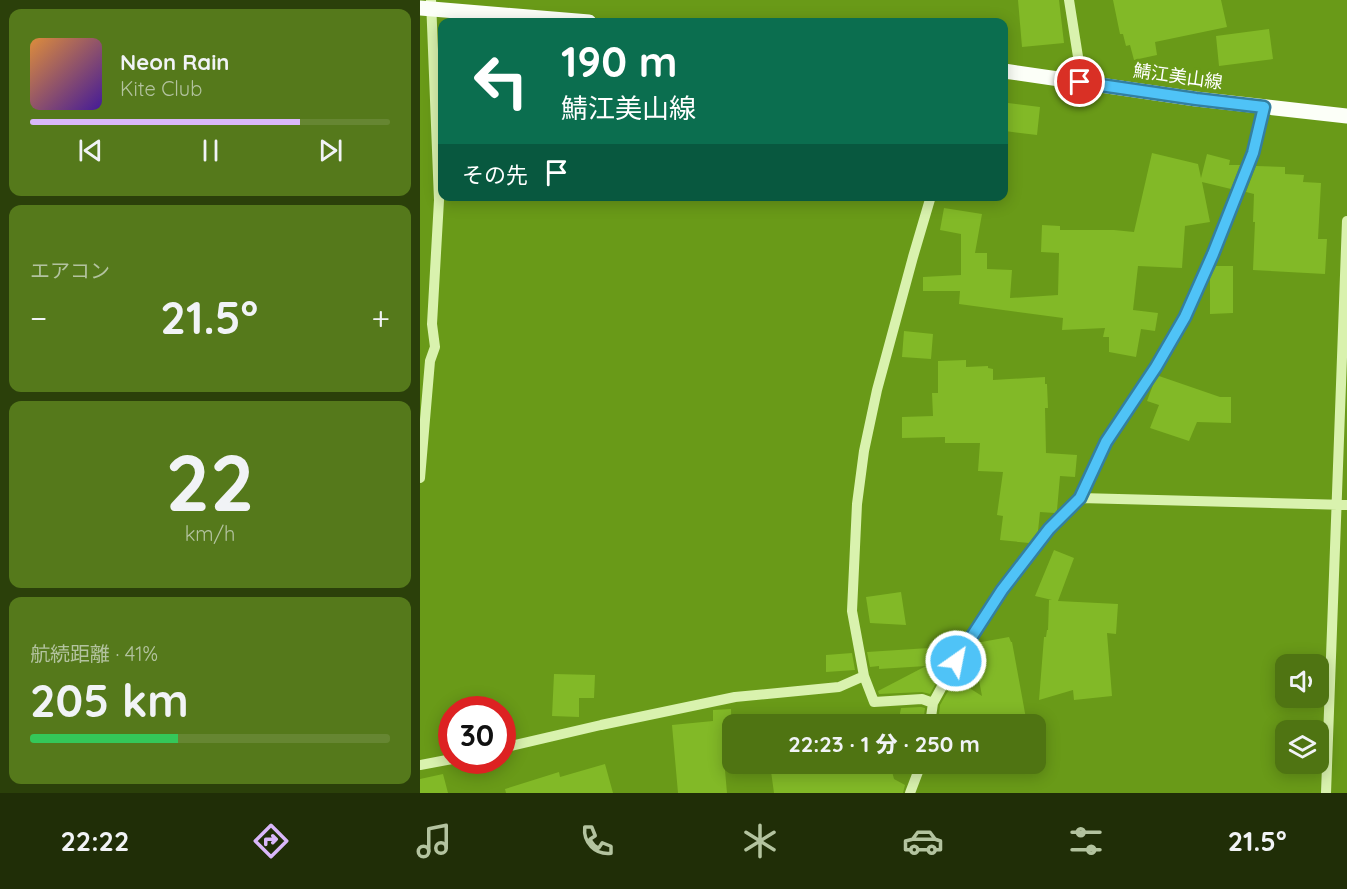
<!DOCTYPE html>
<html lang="ja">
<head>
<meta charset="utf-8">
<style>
	body { margin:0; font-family:Quicksand,"Noto Sans JP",sans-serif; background:#55791b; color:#f1f3f6; height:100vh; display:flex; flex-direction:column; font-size:22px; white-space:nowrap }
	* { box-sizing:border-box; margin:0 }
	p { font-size:20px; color:#b3c39f }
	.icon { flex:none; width:33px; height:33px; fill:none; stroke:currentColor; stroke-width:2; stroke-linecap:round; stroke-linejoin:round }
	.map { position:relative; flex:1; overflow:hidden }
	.sheet { display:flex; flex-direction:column; gap:9px; padding:9px; background:#2b400a; width:420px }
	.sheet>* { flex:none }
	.banner { position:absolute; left:18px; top:18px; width:570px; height:183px; border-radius:12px; box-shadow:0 3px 15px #0003; background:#0b6e4f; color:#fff; overflow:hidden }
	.buttons { position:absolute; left:855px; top:654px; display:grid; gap:12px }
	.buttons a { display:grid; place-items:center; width:54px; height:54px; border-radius:12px; background:#4f7412; box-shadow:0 3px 15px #0003; font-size:30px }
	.speed { position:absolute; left:18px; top:696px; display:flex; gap:12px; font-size:30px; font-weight:700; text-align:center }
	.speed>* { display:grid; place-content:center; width:78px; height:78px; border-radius:50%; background:#4f7412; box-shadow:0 3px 15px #0003; line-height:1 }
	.speed .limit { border:9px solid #d22; background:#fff; color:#111 }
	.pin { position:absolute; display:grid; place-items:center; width:51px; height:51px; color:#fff; margin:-26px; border:3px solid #fff; border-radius:50%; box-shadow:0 2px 6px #0007 }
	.me { position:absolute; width:66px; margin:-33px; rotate:33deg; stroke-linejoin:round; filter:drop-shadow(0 0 4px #0008) }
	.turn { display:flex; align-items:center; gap:21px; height:126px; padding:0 24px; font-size:27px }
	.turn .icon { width:78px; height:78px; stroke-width:2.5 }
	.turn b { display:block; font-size:42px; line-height:51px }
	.then { display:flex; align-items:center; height:57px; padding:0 24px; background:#0003; gap:12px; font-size:22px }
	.big { font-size:45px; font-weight:800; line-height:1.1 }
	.sheet .widget { flex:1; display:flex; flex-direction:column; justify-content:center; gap:9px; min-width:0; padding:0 21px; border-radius:12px; background:#55791b }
	.sheet .dial { align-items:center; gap:0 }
	.dial b { font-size:78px; line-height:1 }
	.song { display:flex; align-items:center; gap:18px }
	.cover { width:72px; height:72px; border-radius:9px; background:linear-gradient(135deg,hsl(30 70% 55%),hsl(260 70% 35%)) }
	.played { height:6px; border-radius:3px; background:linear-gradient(90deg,#d9b7fa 75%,#668632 75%) }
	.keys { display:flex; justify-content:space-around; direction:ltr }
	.heat { display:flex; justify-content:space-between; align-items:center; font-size:33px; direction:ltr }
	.charge { height:9px; border-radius:4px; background:linear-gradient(90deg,#34c759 41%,#668632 0) }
	.trip { position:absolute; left:302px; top:714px; width:324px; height:60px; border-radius:12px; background:#4f7412; box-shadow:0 3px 15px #0003; font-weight:800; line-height:60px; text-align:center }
	.tab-bar { display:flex; height:96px; justify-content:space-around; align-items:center; background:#202e07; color:#b3c39f }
	.tab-bar .icon { width:42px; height:42px }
	.tab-bar .current { color:#d9b7fa }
	.tab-bar b { font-size:27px; color:#f1f3f6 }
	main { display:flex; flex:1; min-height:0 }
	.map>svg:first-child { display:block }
	.building { fill:#82b927 }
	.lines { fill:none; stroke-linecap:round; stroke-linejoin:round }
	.minor { stroke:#d9f2ae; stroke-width:10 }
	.major { stroke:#fcfff8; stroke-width:15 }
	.route-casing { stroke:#337fa1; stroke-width:15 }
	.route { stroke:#4fc3f7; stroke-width:10 }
	.labels { text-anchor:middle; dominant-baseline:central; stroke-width:6; stroke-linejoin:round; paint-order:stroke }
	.street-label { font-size:18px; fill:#fff; stroke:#699a18 }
</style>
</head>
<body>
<main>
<section class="sheet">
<div class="widget">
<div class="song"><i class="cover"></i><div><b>Neon Rain</b><p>Kite Club</p></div></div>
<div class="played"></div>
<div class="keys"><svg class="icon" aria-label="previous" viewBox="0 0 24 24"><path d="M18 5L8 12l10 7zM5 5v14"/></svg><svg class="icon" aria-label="pause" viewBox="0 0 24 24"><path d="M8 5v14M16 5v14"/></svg><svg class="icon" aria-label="next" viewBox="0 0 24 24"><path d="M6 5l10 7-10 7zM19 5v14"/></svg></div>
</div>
<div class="widget"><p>エアコン</p>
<div class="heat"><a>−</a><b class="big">21.5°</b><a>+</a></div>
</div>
<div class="widget dial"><b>22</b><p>km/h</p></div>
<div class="widget"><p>航続距離 · 41%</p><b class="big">205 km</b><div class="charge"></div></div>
</section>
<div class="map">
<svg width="927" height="793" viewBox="0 0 927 793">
	<rect width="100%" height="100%" fill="#699a18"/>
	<path class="building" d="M 598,0 L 639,0 L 644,43 L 602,47 Z
		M 693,0 L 801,0 L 807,27 L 735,42 L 737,55 L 714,60 L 710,45 L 706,46 L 703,34 L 700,34 Z
		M 849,29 L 853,59 L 799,66 L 796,36 Z
		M 588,103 L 620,107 L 617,135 L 585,131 Z
		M 732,153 L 778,164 L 781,178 L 787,154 L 810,160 L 809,165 L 820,165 L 811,189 L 782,182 L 790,222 L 765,226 L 762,268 L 718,266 L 713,310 L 738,313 L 735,331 L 721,329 L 716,357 L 689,352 L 689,337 L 683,337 L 685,328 L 642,330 L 643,318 L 539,304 L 540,291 L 503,291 L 503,277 L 541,275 L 541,234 L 520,230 L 524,208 L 562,214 L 555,253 L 567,253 L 567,269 L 592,270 L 590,298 L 638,295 L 639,253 L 621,252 L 622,225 L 640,226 L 640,230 L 694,230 L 714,232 Z
		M 836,166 L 865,167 L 865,174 L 884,175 L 883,182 L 901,183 L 898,239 L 907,239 L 905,274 L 833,270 L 835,222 L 833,222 L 834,194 L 826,192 Z
		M 796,266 L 813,266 L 813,313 L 790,314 L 790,278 Z
		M 484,331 L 513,334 L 511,359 L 482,357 Z
		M 546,360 L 546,367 L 568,366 L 568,368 L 573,369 L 573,380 L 625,377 L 625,384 L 627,384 L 628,408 L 625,408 L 626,453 L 657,455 L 655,477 L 640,476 L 637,510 L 635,513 L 620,512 L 618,531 L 609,543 L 580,540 L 583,516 L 577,515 L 583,472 L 558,471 L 560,443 L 525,443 L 525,437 L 482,438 L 482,417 L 513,416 L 512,393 L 518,393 L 518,361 Z
		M 739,376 L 800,397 L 811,397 L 811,423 L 777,422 L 769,441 L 730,428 L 739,405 L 727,401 L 733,385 Z
		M 634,550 L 654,558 L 638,601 L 698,604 L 696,634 L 687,633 L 692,696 L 654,700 L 653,690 L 619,700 L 624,637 L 626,637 L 627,630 L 628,630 L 629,600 L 632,600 L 615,596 Z
		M 481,592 L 486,625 L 450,623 L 446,597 Z
		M 589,637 L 591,642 L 592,642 L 607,724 L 518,724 L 520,705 L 535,679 L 562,696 L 553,648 L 556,643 Z
		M 509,648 L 511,665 L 522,672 L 510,694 L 502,692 L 459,694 L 458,691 L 506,666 L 459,669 L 459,666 L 450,667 L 447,652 Z
		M 432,653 L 435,670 L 406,672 L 406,655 Z
		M 134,674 L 175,675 L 174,698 L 159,698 L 159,717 L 132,716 Z
		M 501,707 L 505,708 L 503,724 L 478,724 L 481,708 Z
		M 311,709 L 312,748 L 303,747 L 307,793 L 258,793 L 252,725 L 293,721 L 293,710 Z
		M 185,764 L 193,793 L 86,793 L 85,789 L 139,772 L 140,777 Z
		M 350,764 L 470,764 L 474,779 L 485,785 L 483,793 L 354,793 Z
		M 23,774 L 28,793 L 0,793 L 0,779 Z"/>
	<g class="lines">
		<path class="minor" d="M 649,0 L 659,63 L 660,82
			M 511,196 L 493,257 L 457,390 L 444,451 L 437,504 L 432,611 L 444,676 L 454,702 L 502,699 L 513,703
			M 0,478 L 10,361 L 15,347 L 12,324 L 19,200 L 11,0
			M 660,498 L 927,505
			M 510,724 L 513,703 L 536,661 L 582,590 L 629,529 L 660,498 L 686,442 L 736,367 L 764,317 L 793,254 L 833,153 L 844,107
			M 82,748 L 181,725 L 315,697 L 419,687 L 444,676
			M 0,765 L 32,759
			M 490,793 L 501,764
			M 906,793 L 927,221"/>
		<path class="major" d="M 0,8 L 169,22
			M 584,71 L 776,99 L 927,116"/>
	</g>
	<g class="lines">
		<defs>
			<path id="route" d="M 536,661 L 582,590 L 629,529 L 660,498 L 686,442 L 736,367 L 765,317 L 793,254 L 833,153 L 844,107 L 776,99 L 660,82"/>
		</defs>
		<use href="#route" class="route-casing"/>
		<use href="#route" class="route"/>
	</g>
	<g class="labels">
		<g class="street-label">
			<text transform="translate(758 76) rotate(8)">鯖江美山線</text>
		</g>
	</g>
</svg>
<div class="buttons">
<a><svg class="icon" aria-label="sound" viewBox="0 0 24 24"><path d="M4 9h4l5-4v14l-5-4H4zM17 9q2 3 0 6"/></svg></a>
<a><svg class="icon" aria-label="layers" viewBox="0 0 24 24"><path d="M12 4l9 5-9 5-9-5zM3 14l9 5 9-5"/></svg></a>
</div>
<div class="speed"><div class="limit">30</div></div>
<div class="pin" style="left:660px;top:82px;background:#d93025"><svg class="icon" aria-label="arrive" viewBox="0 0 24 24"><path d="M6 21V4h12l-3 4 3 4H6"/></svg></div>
<svg class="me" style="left:536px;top:661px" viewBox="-20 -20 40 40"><circle r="17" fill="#4fc3f7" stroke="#fff" stroke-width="3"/><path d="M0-11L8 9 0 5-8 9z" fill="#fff"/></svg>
<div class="trip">22:23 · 1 分 · 250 m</div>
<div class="banner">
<div class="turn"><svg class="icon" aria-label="left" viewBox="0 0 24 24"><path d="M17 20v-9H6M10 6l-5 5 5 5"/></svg><div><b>190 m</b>鯖江美山線</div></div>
<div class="then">その先<svg class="icon" aria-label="arrive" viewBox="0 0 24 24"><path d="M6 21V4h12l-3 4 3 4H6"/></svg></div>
</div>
</div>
</main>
<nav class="tab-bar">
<b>22:22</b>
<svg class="icon current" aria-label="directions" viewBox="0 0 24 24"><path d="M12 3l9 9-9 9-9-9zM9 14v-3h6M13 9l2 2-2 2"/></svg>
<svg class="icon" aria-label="music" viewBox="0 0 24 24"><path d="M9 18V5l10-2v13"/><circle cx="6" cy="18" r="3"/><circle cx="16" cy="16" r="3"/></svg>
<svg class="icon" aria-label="phone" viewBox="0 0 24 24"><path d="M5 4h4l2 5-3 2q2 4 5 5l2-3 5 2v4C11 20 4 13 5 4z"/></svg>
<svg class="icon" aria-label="climate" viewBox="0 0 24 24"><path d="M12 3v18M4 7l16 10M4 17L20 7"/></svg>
<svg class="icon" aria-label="car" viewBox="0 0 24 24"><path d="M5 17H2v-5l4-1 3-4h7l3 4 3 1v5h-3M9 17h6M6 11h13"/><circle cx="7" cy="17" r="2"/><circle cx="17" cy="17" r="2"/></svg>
<svg class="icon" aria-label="filters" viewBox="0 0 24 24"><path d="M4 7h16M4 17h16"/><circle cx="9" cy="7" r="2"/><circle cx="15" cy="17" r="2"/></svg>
<b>21.5°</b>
</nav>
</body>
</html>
